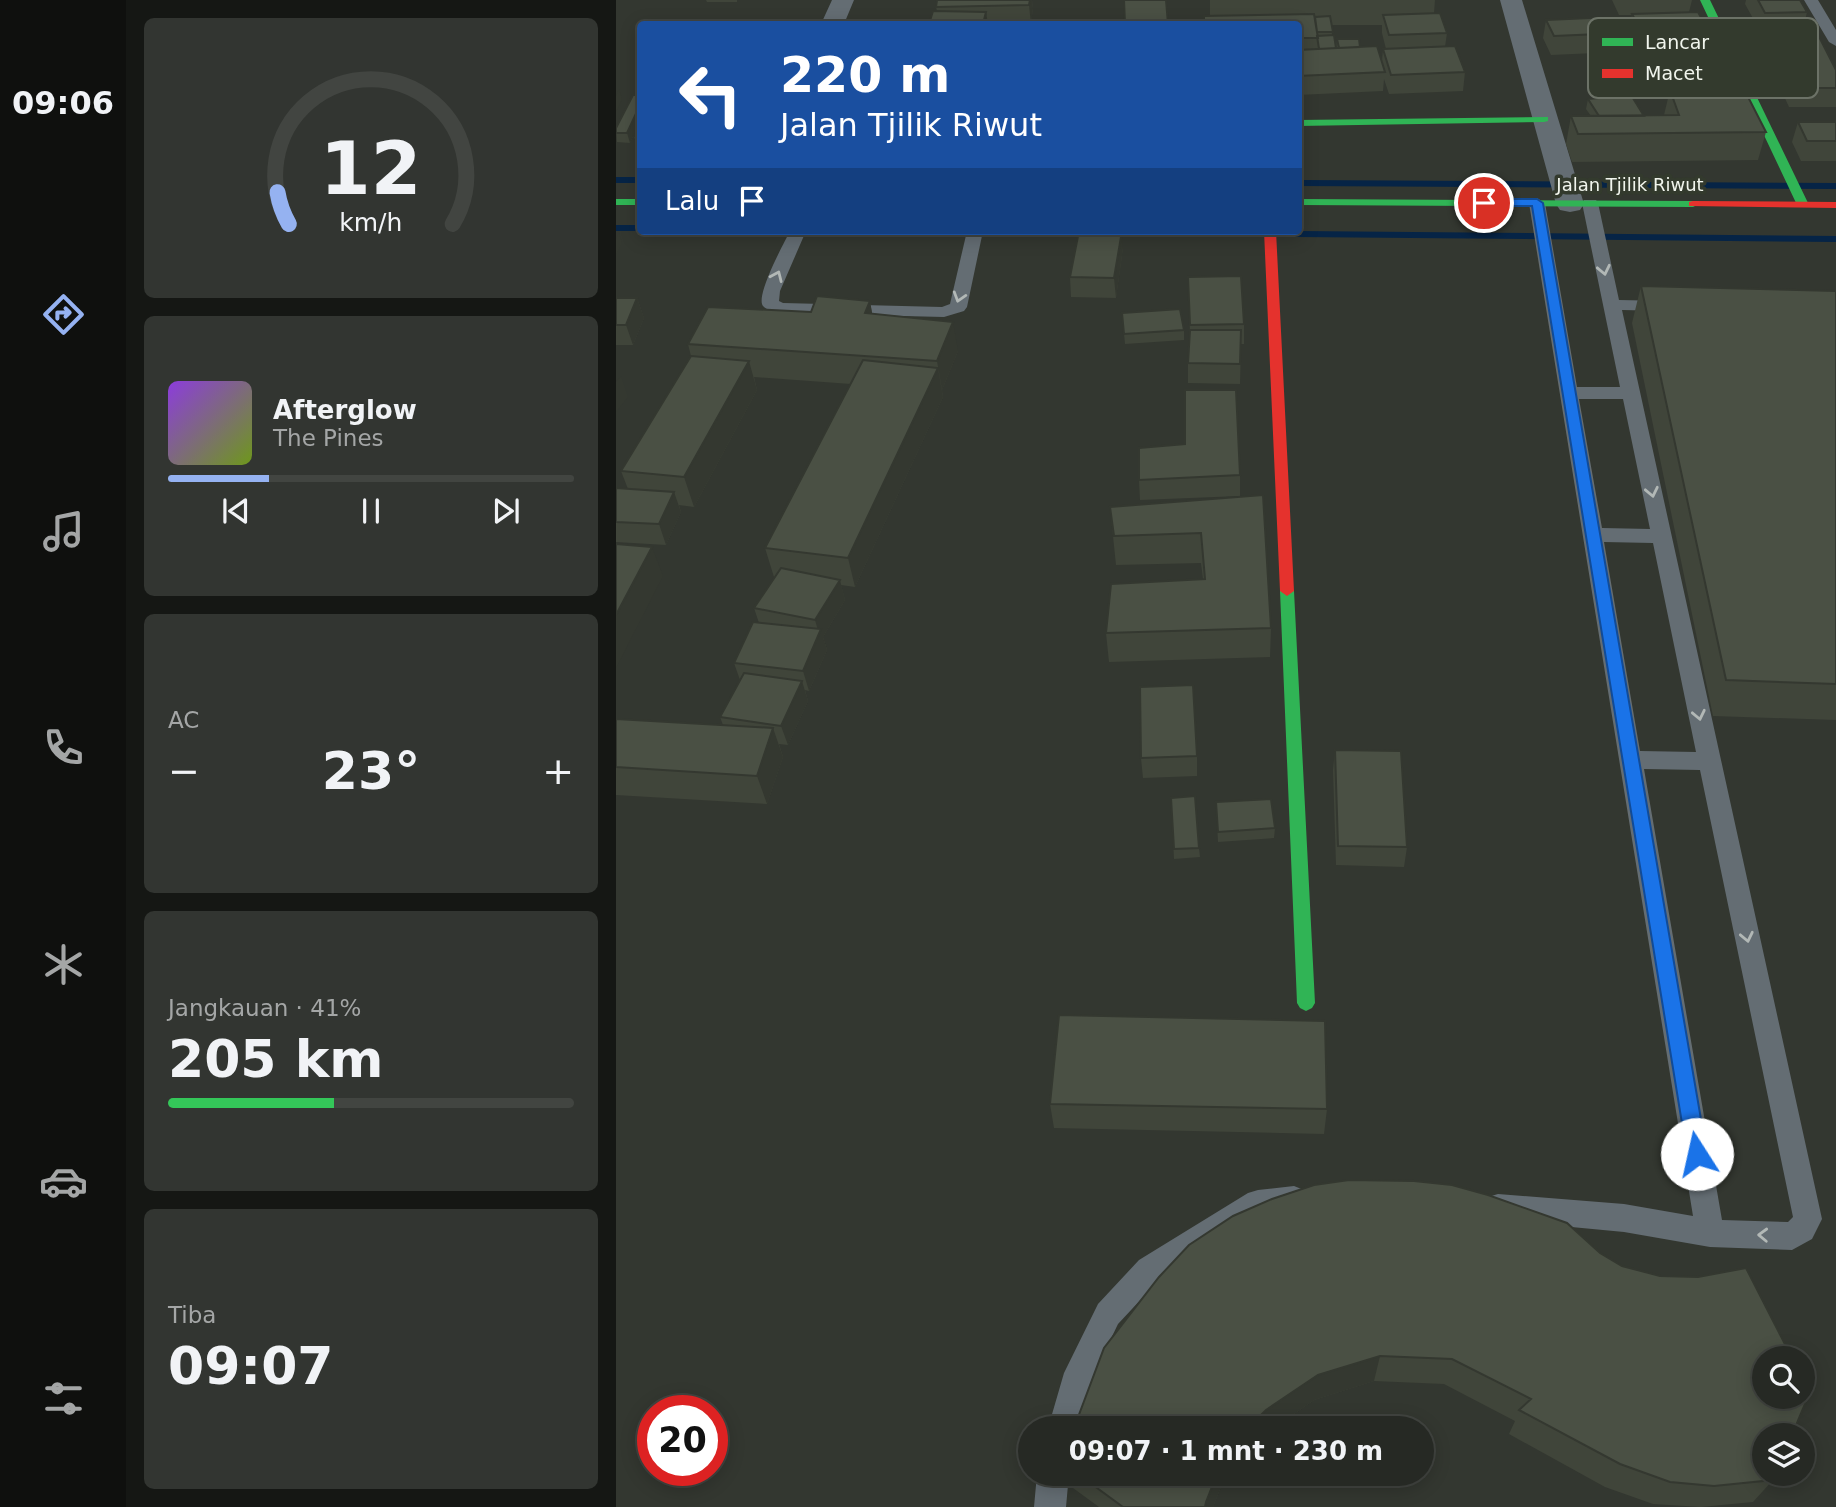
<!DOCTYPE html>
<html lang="id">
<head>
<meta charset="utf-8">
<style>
	body { margin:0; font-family:"DejaVu Sans",sans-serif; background:#323531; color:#f1f3f6; height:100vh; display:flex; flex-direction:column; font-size:26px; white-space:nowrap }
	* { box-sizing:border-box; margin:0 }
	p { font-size:23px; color:#a4a6a6 }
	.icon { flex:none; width:38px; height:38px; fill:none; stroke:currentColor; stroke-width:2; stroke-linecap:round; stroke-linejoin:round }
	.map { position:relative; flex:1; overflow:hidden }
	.panel { display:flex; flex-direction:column; gap:18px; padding:18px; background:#151714; width:490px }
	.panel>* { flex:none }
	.banner { position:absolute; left:21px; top:21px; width:665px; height:214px; border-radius:7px; box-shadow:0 4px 18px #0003,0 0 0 2px #424541; background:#1a4fa0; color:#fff; overflow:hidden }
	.buttons { position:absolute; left:1136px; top:1346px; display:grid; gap:14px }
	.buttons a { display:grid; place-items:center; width:63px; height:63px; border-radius:50%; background:#262924; box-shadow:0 4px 18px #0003,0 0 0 2px #424541; font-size:35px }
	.speed { position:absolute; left:21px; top:1395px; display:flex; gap:14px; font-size:35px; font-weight:700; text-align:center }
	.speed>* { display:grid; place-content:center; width:91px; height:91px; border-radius:50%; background:#262924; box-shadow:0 4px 18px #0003,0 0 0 2px #424541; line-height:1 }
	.speed .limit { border:10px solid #d22; background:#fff; color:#111 }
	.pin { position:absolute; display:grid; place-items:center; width:60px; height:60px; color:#fff; margin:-30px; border:4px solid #fff; border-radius:50%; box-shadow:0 2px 7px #0007 }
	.me { position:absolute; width:77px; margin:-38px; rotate:350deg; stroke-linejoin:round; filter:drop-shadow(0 0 5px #0008) }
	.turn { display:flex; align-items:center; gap:24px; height:147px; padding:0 28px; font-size:32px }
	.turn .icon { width:91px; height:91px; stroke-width:2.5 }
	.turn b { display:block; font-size:49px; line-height:60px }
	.then { display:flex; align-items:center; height:66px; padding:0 28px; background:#0003; gap:14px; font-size:26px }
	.big { font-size:52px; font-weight:700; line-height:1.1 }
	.panel .tile { flex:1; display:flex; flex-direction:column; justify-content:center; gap:10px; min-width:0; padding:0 24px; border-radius:10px; background:#323531 }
	.panel .dial { align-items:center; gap:0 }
	.dial svg { height:182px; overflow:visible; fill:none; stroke:#424541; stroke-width:7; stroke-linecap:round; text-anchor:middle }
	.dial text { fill:#f1f3f6; stroke:none }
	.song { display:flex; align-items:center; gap:21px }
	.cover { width:84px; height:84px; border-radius:10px; background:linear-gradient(135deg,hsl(270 70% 55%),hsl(80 70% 35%)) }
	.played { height:7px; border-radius:4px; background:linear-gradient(90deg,#95b2f1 25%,#424541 25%) }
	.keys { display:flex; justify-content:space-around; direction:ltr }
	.heat { display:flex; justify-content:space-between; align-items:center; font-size:38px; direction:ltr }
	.charge { height:10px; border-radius:5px; background:linear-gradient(90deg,#34c759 41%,#424541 0) }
	.trip { position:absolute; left:402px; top:1416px; width:416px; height:70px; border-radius:35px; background:#262924; box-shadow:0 4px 18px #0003,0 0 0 2px #424541; font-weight:700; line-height:70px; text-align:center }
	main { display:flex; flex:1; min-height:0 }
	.dock { display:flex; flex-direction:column; width:126px; justify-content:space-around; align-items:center; background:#0f100e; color:#a4a6a6 }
	.dock .icon { width:49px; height:49px }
	.dock .selected { color:#95b2f1 }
	.dock b { font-size:32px; color:#f1f3f6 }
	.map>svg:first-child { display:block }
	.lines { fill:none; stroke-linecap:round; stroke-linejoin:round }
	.stream { fill:#062446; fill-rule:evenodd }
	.lane { fill:#646d73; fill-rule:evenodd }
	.street { fill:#646d73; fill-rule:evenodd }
	.fast { fill:#30b455; fill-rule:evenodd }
	.jam { fill:#e5322d; fill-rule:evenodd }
	.wall { fill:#40453a; fill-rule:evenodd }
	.shaded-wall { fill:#343830 }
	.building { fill:#4a5044; stroke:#343830; stroke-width:2 }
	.oneway { stroke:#b2b8b6 }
	.route { fill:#1a73e8; stroke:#114b97; stroke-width:2 }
	.labels { text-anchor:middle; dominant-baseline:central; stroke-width:7; stroke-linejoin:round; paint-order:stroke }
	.far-street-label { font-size:18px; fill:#f1f5ed; stroke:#333a2d }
	.key { fill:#333a2d; stroke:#6c7267; stroke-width:2 }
	.key-label { font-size:19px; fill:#f1f5ed }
</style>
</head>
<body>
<main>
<nav class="dock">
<b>09:06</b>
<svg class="icon selected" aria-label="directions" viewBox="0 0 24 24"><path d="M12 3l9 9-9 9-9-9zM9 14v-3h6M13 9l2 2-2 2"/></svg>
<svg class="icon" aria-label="music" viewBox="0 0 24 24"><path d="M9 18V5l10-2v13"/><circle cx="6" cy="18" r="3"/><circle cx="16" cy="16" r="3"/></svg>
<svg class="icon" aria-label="phone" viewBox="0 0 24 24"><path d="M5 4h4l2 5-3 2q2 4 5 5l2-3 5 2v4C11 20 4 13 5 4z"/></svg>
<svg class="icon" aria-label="climate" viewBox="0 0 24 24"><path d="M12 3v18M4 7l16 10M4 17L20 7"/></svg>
<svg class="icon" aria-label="car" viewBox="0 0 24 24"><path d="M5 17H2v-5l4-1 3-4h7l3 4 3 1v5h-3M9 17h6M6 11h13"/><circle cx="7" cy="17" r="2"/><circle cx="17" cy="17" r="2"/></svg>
<svg class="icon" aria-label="filters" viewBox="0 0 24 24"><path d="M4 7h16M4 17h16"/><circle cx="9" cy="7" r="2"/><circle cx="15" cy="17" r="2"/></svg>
</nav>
<section class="panel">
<div class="tile dial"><svg viewBox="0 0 100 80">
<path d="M14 69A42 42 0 1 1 86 69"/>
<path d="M14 69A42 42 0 0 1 9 55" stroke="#95b2f1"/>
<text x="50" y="56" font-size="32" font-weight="700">12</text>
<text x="50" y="72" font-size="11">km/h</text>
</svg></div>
<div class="tile">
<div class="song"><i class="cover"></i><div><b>Afterglow</b><p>The Pines</p></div></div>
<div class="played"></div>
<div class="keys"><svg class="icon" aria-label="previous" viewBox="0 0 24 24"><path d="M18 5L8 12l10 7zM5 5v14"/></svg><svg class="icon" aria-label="pause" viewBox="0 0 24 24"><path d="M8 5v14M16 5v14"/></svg><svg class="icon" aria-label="next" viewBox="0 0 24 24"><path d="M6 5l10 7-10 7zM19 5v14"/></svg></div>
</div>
<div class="tile"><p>AC</p>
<div class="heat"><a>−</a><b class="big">23°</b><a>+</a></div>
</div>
<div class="tile"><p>Jangkauan · 41%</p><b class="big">205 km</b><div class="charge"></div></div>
<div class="tile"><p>Tiba</p><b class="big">09:07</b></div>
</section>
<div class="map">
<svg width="1220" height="1507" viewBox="0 0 1220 1507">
	<rect width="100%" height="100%" fill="#333730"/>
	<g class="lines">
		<path class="stream" d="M 0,177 L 24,177 L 24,183 L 0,183 Z
			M 682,180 L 1220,183 L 1220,189 L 682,186 Z
			M 0,225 L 24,225 L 24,231 L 0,231 Z
			M 358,231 L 682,231 L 1220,236 L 1220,242 L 363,234 Z"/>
		<path class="lane" d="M 1188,0 L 1202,0 L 1220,30 L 1220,46 L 1213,42 Z
			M 921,198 L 929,203 L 961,387 L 1004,387 L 966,203 L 968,200 L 980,200 L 982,203 L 1003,300 L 1052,301 L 1061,306 L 1052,311 L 1006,310 L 1206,1219 L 1196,1239 L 1176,1250 L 1094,1247 L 1008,1232 L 882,1220 L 872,1217 L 868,1207 L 872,1197 L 882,1194 L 1008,1204 L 1077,1216 L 913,203 ZM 963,399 L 1007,399 L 1034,529 L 986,528 ZM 988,542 L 1037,543 L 1080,752 L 1024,751 ZM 1028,769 L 1084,770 L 1177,1217 L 1172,1222 L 1106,1220 Z
			M 174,231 L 190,231 L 164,291 L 163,301 L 167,303 L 326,307 L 334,304 L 351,231 L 367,231 L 351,307 L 348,311 L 328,317 L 163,313 C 158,312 151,310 147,306 C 139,296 168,243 174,231 Z
			M 678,1186 L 688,1190 L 692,1199 L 688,1208 L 646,1216 L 543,1280 L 502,1324 L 477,1376 L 464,1428 L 432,1428 L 448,1373 L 482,1304 L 523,1260 L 632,1193 L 642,1190 Z
			M 421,1474 L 453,1474 L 450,1507 L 418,1507 Z"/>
		<path class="street" d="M 216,0 L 238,0 L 228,24 L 205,24 Z
			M 884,0 L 906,0 L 968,204 L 964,210 L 954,212 L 944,210 L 940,204 Z"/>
		<path class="fast" d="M 1084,0 L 1094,0 L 1193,205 L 1191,207 L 1181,205 Z
			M 932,117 L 932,121 L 928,122 L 682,126 L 682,120 Z
			M 0,199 L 24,199 L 24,205 L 0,205 Z
			M 682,199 L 1077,201 L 1083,204 L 1077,207 L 682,205 Z
			M 671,586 L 678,591 L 699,1003 L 696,1008 L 690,1011 L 684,1008 L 681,1003 L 664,591 Z"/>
		<path class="jam" d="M 1077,201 L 1220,202 L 1220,208 L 1073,206 L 1073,202 Z
			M 648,231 L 660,231 L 678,591 L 671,596 L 664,591 Z"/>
	</g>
	<path class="wall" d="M 90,0 L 121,0 L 121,2 L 91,2 Z
		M 321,0 L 416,0 L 417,8 L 415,24 L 313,24 L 321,11 L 320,7 Z
		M 594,0 L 819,0 L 818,13 L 831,33 L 829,47 L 849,72 L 847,91 L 773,94 L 768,79 L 767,91 L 682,95 L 682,24 L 594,16 ZM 715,25 L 766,25 L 766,33 L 770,49 L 767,49 L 766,61 L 721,39 L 720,48 L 716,35 Z
		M 996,0 L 1076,0 L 1073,12 L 1093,32 L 1091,44 L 1112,63 L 1107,82 L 1036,84 L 1026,64 L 1028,53 L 1023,53 L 1013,32 L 1016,15 L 1003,15 Z
		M 1130,0 L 1184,0 L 1191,12 L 1189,21 L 1220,70 L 1220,107 L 1173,107 L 1142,40 L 1144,31 L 1129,4 Z
		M 930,20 L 1006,33 L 1002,52 L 935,55 L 927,38 Z
		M 1054,90 L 1150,132 L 1142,160 L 956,162 L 950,144 L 955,116 L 975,116 L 970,109 L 972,99 L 1028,116 L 1048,115 Z
		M 24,121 L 24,146 L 21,146 L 18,136 Z
		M 24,121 L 14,143 L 1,142 L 0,128 Z
		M 1182,122 L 1220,122 L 1220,161 L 1185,161 L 1176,142 Z
		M 507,248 L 500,298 L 455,297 L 454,277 Z
		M 572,277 L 628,324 L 628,344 L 625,344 L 624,384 L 572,383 L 572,363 L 574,333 Z
		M 1025,286 L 1220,291 L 1220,720 L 1097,716 L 1016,323 Z
		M 0,298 L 21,298 L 28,318 L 17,345 L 0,345 Z
		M 254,301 L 256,314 L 342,351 L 326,390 L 327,397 L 239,587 L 225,585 L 229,600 L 207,637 L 211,650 L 193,691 L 189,690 L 192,701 L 172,745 L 163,744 L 167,757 L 151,804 L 0,795 L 0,719 L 107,725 L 104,717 L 124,680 L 118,663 L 143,623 L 138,608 L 159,577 L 158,577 L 149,548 L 235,384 L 138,377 L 141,390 L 78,507 L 63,505 L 65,512 L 50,545 L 0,542 L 0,488 L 12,489 L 5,471 L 75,356 L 72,344 L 195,312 Z
		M 506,313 L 568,330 L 568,340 L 509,344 Z
		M 569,444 L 624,475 L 624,496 L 524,500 L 523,480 Z
		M 647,495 L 655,628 L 654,657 L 493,662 L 490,633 L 587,579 L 585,563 L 500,565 L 494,507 Z
		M 719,750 L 791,847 L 788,867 L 720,865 L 717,770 Z
		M 581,756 L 581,776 L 527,778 L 525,758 Z
		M 555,798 L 583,848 L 584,857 L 558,859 Z
		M 600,802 L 659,828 L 658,838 L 602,842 Z
		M 434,1104 L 711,1109 L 708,1134 L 438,1128 Z
		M 573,1245 L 1157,1480 L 1137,1502 L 1085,1507 L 1037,1504 L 989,1487 L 893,1434 L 899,1421 L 828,1384 L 758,1381 L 698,1400 L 658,1428 L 458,1428 Z
		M 454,1474 L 610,1474 L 597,1507 L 483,1507 L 457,1488 Z"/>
	<path class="shaded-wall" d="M 414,0 L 416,0 L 417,8 L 415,24 L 413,5 Z
		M 370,12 L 372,24 L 367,24 Z
		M 3,89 L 6,99 L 0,112 L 0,96 Z
		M 24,105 L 24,121 L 14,143 L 11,133 Z
		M 506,231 L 507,248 L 500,298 L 498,278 Z
		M 3,233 L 6,243 L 0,255 L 0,239 Z
		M 21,298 L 28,318 L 17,345 L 10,325 Z
		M 254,301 L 259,330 L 249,313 Z
		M 337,322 L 342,351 L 326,390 L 321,361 Z
		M 133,361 L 141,390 L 78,507 L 68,477 Z
		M 322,368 L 327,397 L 239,587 L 232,558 Z
		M 5,376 L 12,397 L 0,412 L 0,382 Z
		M 58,492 L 65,512 L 50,545 L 43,524 Z
		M 36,547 L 47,576 L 0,668 L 0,615 Z
		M 224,580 L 229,600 L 207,637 L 211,650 L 193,691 L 187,671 L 203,634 L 199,620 Z
		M 186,681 L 192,701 L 172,745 L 165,726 Z
		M 157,728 L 167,757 L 151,804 L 141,776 Z
		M 764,1356 L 758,1381 L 698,1400 L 658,1428 L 632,1428 L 650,1410 L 702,1375 Z
		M 601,1474 L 610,1474 L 597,1507 L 589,1507 L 590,1502 Z"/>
	<path class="building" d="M 321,0 L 414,0 L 413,5 L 320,7 Z
		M 508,0 L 550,0 L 552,24 L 509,24 Z
		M 1142,0 L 1184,0 L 1191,12 L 1149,13 Z
		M 317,11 L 370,12 L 367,24 L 313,24 Z
		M 1082,12 L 1093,32 L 1027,34 L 1016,14 Z
		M 824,13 L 831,33 L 773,35 L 767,15 Z
		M 698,14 L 702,38 L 682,38 L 682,24 L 588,24 L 588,16 Z
		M 714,16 L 717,32 L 701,32 L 699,17 Z
		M 997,17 L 1006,33 L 938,36 L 930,20 Z
		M 1147,21 L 1195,21 L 1220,70 L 1220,88 L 1179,88 Z
		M 718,35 L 720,48 L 703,49 L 701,36 Z
		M 721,39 L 743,39 L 744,47 L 723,48 Z
		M 761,46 L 769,72 L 682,76 L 682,50 Z
		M 839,46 L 849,72 L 775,75 L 767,49 Z
		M 1128,89 L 1150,132 L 962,134 L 955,116 L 1063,115 L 1054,90 Z
		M 17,95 L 24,95 L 24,105 L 11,133 L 0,133 L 0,128 Z
		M 1015,95 L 1028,116 L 983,116 L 972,99 Z
		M 24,121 L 24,136 L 18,136 Z
		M 1182,122 L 1220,122 L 1220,141 L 1191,141 Z
		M 463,231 L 506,231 L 498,278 L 454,277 Z
		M 625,276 L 628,324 L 574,325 L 572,277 Z
		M 1025,286 L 1220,291 L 1220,684 L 1110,680 Z
		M 201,296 L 254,301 L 249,313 L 337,322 L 321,361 L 72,344 L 92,307 L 195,312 Z
		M 0,298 L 21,298 L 10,325 L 0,325 Z
		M 564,309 L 568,330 L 508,334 L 506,313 Z
		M 574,330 L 625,330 L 624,364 L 572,363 Z
		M 75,356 L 133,361 L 68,477 L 5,471 Z
		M 247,360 L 322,368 L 232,558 L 149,548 Z
		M 569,390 L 620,390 L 624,475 L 523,480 L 523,448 L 569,444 Z
		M 0,488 L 58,492 L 43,524 L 0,522 Z
		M 647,495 L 655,628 L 490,633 L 495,584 L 589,579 L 585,533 L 498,536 L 494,507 Z
		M 0,544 L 36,547 L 0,615 Z
		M 165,568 L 224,580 L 199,620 L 138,608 Z
		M 137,622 L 205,629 L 187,671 L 118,663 Z
		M 128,673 L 186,681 L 165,726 L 104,717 Z
		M 577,685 L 581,756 L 525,758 L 524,687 Z
		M 0,719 L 157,728 L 141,776 L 0,767 Z
		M 719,750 L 785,751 L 791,847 L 722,846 Z
		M 579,796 L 583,848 L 558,849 L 555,798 Z
		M 655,799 L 659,828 L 602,832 L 600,802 Z
		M 443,1015 L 709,1021 L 711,1109 L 434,1104 Z
		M 733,1180 L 798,1181 L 836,1185 L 872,1195 L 951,1223 L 984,1253 L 1006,1266 L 1044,1276 L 1082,1277 L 1130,1268 L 1176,1358 L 1148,1358 L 1148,1396 L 1186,1396 L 1186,1378 L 1194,1392 L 1176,1435 L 1148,1435 L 1148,1474 L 1160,1474 L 1157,1480 L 1098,1486 L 1054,1482 L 1004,1464 L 903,1410 L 915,1399 L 836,1359 L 764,1356 L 702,1375 L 650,1410 L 632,1428 L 458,1428 L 488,1348 L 543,1277 L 573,1245 L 617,1216 L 656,1199 L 698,1185 Z
		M 462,1474 L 601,1474 L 590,1502 L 589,1507 L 507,1507 Z"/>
	<defs><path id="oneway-chevron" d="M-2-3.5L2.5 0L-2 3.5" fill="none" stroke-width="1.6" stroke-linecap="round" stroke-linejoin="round" transform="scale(1.75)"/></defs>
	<g class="oneway">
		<use href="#oneway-chevron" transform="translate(988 270) rotate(78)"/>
		<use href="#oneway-chevron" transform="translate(161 276) rotate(-66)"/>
		<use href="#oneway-chevron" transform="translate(343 297) rotate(107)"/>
		<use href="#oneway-chevron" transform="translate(1036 492) rotate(78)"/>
		<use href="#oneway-chevron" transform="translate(1083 715) rotate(78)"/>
		<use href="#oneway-chevron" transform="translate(1131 937) rotate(78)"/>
		<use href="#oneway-chevron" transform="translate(1147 1235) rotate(-178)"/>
	</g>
	<path class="route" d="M 921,199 L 927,203 L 1091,1154 L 1088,1161 L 1081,1163 L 1074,1161 L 1071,1154 L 916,206 L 868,206 L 863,203 L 868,199 Z"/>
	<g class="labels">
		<g class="far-street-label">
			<text x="1014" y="184">Jalan Tjilik Riwut</text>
		</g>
	</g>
	<rect x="972" y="18" width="230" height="80" rx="10" class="key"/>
	<rect x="986" y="38" width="31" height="8" fill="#30b455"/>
	<rect x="986" y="69" width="31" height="9" fill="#e5322d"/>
	<g class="key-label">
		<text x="1029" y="49">Lancar</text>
		<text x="1029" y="80">Macet</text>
	</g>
</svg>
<div class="buttons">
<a><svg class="icon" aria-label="search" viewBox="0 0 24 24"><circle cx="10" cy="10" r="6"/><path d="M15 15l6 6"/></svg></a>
<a><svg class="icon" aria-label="layers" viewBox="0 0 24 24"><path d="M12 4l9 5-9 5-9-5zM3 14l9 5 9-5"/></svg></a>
</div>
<div class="speed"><div class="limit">20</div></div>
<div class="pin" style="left:868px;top:203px;background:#d93025"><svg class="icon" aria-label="arrive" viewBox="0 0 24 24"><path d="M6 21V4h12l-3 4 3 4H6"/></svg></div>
<svg class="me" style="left:1081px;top:1154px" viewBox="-20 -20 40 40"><circle r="19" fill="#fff"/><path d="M0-13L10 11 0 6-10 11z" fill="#1a73e8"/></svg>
<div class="trip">09:07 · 1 mnt · 230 m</div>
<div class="banner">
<div class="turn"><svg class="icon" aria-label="left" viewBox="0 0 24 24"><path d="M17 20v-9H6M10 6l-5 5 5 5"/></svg><div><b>220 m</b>Jalan Tjilik Riwut</div></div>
<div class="then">Lalu<svg class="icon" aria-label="arrive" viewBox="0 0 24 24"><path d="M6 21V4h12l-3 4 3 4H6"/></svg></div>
</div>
</div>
</main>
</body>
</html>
